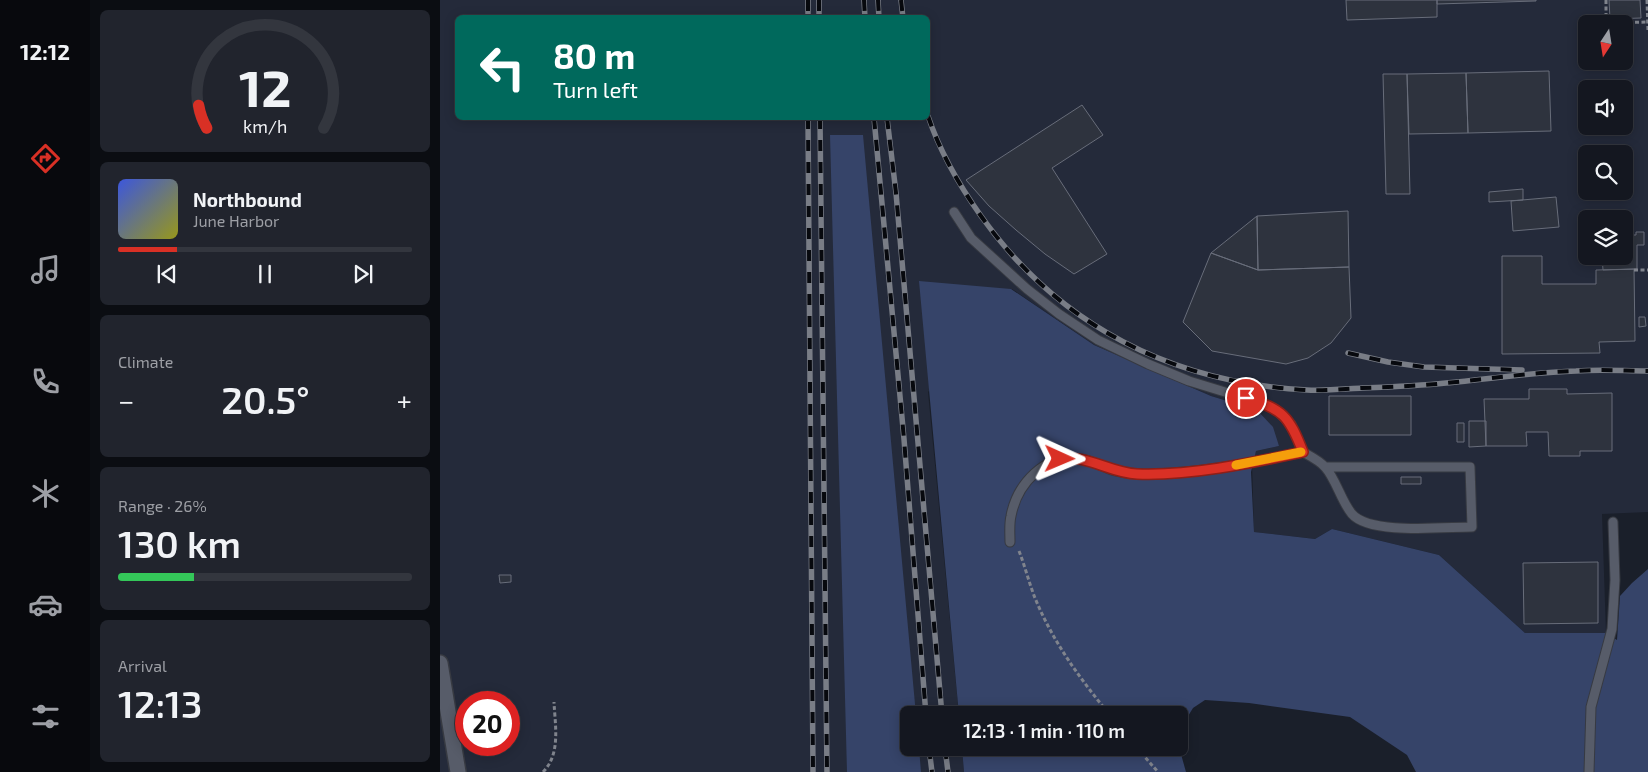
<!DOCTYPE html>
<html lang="en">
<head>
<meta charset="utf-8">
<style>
	body { margin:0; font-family:"Exo 2",sans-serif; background:#21242d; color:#f1f3f6; height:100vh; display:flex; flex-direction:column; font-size:19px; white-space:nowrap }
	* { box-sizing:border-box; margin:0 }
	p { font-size:16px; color:#9d9fa5 }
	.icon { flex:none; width:28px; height:28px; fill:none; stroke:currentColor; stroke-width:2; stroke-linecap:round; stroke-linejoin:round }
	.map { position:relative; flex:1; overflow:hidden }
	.sheet { display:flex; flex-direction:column; gap:10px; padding:10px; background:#0b0d12; width:350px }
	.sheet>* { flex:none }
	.guide { position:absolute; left:15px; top:15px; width:475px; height:105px; border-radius:8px; box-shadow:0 2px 12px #0003,0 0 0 1px #33363e; background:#00695c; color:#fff; overflow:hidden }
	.needle { width:32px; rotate:192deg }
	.buttons { position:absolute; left:1138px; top:15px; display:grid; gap:10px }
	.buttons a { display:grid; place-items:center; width:55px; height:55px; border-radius:8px; background:#141720; box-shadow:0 2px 12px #0003,0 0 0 1px #33363e; font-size:25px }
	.speed { position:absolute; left:15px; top:691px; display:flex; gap:10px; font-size:25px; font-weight:700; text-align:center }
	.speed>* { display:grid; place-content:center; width:65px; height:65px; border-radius:50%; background:#141720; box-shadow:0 2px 12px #0003,0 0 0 1px #33363e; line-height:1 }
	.speed .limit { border:8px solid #d22; background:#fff; color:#111 }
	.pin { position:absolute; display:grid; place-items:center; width:42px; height:42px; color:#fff; margin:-21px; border:2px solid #fff; border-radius:50%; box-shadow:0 1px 5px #0007 }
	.me { position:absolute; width:55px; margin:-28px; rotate:91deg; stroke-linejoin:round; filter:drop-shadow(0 0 4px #0008) }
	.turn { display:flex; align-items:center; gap:18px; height:105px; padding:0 15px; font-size:22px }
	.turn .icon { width:65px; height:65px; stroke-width:2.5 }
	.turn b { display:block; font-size:35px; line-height:42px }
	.big { font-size:38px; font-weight:600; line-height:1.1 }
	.sheet .card { flex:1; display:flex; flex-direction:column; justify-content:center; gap:8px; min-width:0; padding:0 18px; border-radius:8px; background:#21242d }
	.sheet .dial { align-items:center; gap:0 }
	.dial svg { height:130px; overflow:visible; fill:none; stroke:#33363e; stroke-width:7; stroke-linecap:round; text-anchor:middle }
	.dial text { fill:#f1f3f6; stroke:none }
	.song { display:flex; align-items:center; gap:15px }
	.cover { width:60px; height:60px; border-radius:8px; background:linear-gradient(135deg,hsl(230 70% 55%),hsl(60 70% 35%)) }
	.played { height:5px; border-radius:2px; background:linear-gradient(90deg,#d93025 20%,#33363e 20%) }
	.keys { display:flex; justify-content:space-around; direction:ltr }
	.heat { display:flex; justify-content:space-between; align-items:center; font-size:28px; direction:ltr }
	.charge { height:8px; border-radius:4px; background:linear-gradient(90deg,#34c759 26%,#33363e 0) }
	.trip { position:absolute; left:460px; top:706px; width:288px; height:50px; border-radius:8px; background:#141720; box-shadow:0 2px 12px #0003,0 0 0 1px #33363e; font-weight:600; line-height:50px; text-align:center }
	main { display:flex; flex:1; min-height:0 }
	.tabs { display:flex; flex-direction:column; width:90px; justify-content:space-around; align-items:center; background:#08090d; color:#9d9fa5 }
	.tabs .icon { width:35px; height:35px }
	.tabs .selected { color:#d93025 }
	.tabs b { font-size:22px; color:#f1f3f6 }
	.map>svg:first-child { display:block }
	.built { fill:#242a3a; fill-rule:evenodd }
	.green { fill:#364469 }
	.building { fill:#2e333e; stroke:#686d7a }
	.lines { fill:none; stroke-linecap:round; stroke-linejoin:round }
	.service-casing { stroke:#373a42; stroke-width:11 }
	.tertiary-casing { stroke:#373a42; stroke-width:18 }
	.path { stroke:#80848d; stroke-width:3; stroke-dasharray:4 2.5; stroke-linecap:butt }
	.service { stroke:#575c69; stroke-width:9 }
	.tertiary { stroke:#575c69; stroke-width:15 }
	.rail-casing { stroke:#797d86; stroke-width:5.5 }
	.rail { stroke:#07090e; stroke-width:4; stroke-dasharray:11; stroke-linecap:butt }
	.route-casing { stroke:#8d1f18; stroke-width:12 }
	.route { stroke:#d93025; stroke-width:9 }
	.slow { stroke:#f59e0b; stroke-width:9 }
</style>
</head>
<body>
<main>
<nav class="tabs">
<b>12:12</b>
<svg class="icon selected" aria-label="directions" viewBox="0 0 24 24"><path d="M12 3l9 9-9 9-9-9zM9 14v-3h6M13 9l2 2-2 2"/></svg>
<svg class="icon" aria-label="music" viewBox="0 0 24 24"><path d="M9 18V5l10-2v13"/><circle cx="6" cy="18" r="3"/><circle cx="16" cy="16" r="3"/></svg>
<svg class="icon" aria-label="phone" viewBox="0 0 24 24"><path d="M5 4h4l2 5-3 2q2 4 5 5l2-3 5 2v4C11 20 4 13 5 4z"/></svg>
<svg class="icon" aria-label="climate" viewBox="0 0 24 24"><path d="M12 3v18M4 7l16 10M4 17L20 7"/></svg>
<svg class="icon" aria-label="car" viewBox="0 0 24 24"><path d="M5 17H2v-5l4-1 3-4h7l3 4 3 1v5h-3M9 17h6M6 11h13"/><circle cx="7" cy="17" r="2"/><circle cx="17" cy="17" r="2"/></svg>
<svg class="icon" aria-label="filters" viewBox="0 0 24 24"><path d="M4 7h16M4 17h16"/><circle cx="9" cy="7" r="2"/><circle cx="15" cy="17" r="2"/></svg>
</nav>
<section class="sheet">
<div class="card dial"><svg viewBox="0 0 100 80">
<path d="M14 69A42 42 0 1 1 86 69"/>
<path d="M14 69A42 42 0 0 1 9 55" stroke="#d93025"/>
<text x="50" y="56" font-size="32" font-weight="700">12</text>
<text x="50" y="72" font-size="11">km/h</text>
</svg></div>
<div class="card">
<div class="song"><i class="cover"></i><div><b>Northbound</b><p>June Harbor</p></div></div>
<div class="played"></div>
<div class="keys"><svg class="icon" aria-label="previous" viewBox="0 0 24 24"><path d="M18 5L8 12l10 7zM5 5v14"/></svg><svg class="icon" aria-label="pause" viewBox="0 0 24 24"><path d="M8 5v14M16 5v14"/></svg><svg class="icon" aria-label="next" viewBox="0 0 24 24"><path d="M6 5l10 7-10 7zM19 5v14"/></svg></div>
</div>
<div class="card"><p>Climate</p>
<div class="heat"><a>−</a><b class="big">20.5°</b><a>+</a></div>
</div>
<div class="card"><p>Range · 26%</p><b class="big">130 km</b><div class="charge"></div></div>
<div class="card"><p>Arrival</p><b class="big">12:13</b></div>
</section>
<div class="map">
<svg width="1208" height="772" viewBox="0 0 1208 772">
	<rect width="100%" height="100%" fill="#1a1f2a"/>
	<path class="built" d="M 0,0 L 1208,0 L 1208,512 L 1162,514 L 1166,633 L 1085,633 L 999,555 L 892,529 L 875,539 L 814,532 L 812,463 L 816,451 L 839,446 L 817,410 L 771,396 L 654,345 L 572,289 L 488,392 L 519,715 L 469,715 L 469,748 L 522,748 L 524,772 L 0,772 ZM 18,18 L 488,18 L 488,118 L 18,118 ZM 1146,24 L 1184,24 L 1184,61 L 1146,61 ZM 1146,89 L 1184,89 L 1184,126 L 1146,126 ZM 1146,154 L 1184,154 L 1184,191 L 1146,191 ZM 1146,219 L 1184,219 L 1184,256 L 1146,256 ZM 26,702 L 69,702 L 69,745 L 26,745 Z"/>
	<path class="green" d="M 390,135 L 423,135 L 476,715 L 469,715 L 469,748 L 479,748 L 481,772 L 407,772 Z
		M 479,281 L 571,289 L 654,345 L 771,396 L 817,410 L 833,427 L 839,446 L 816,451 L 811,472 L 814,532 L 875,539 L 892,529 L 999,555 L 1085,633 L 1166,633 L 1177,640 L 1180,596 L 1192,583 L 1208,569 L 1208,772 L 976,772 L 967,755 L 910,717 L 809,703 L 765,700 L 753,708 L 742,726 L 739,747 L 746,772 L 524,772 L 522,748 L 739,748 L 739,715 L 519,715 Z"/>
	<path class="building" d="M 906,0 L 997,0 L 997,17 L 907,20 Z
		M 997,0 L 1096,0 L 1096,1 L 997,4 Z
		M 1169,0 L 1200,0 L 1201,18 L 1170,19 Z
		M 1109,71 L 1111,131 L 1028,133 L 1026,73 Z
		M 1026,73 L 1028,133 L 969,134 L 967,74 Z
		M 943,74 L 967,74 L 970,194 L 946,194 Z
		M 642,105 L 663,135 L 612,168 L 667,254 L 634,274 L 605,254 L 576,230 L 549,206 L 526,180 Z
		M 1188,146 L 1191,184 L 1184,185 L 1184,154 L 1148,154 L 1148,150 Z
		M 1083,189 L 1083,200 L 1049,202 L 1049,192 Z
		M 1116,197 L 1119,227 L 1073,231 L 1071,201 Z
		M 908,211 L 909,267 L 818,270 L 817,216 Z
		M 817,216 L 818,270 L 771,253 Z
		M 1196,232 L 1204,232 L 1204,245 L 1197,245 L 1197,269 L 1163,270 L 1162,256 L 1184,256 L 1184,235 L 1196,235 Z
		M 771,253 L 818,270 L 909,267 L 911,318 L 891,343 L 868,358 L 846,364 L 772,351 L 743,322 Z
		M 1062,256 L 1102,256 L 1102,284 L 1156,284 L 1156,270 L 1194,269 L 1195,341 L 1159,342 L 1160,353 L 1062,354 Z
		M 1199,317 L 1205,317 L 1206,326 L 1199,327 Z
		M 1089,389 L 1127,389 L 1127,394 L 1172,393 L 1172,451 L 1140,451 L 1140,456 L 1109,456 L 1108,432 L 1086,432 L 1087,446 L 1046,446 L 1044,399 L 1089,399 Z
		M 889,396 L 971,396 L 971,435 L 889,435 Z
		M 1029,421 L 1046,421 L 1046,446 L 1029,447 Z
		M 1017,423 L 1024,423 L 1024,442 L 1017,442 Z
		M 961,477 L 981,477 L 981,484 L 961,484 Z
		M 1158,562 L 1158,623 L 1084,624 L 1083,563 Z
		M 59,575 L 71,575 L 71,582 L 60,583 Z"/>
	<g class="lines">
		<defs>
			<path id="service" d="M 514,212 L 531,238 L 587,289 L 619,314 L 658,340 L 708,364 L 749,381 L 821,403 L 836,410 L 851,424 L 863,452
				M 570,542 C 570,534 569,524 571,516 C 577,484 605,453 640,459 C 651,460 661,466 672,470 C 685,474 699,474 713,474 C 764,473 814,462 863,452 C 870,456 880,461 885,467 C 896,479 901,501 912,514 C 930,535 1004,527 1032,527 L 1030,467 L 885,467
				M 1149,772 L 1151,707 L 1172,629 L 1175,580 L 1173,522"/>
			<path id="tertiary" d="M 0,663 L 18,772"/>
		</defs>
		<use href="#service" class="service-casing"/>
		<use href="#tertiary" class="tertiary-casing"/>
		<path class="path" d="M 1166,0 L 1166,23 L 1208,22
			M 1207,0 L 1208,30
			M 1194,270 L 1208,270
			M 579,551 C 585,566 589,583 595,598 C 613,642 640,679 670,715
			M 697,748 L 718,772
			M 103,772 C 121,754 115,725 114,702"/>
		<use href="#service" class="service"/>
		<use href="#tertiary" class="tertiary"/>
		<defs>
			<path id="rail" d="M 368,0 L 368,18
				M 379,0 L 379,18
				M 424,0 L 425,18
				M 438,0 L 439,18
				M 461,0 L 463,18
				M 488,116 C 500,152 519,185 541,216 C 619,326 733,383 867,390 C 885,391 904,389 922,388 C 950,387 978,386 1006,383 C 1050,379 1093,372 1136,371 C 1160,369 1184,371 1208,371
				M 368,118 L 373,772
				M 380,118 L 387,772
				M 434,118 L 464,439 L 486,715
				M 447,118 L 456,193 L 502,715
				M 908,353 L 948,362 L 984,367 L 1082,370
				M 489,748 L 492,772
				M 505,748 L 508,772"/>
		</defs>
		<use href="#rail" class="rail-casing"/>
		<use href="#rail" class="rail"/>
	</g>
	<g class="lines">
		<defs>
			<path id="route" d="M 620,459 C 647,454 670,473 697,474 C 751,476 811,463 863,452 C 849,416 843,409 806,398"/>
		</defs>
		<use href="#route" class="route-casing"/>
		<use href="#route" class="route"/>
		<path class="slow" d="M 796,465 L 861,452"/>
	</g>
</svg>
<div class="buttons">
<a><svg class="needle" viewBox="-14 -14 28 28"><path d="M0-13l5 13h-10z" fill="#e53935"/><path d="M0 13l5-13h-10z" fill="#9d9fa5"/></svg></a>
<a><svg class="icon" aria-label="sound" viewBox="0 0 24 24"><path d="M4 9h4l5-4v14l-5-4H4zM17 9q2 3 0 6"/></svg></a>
<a><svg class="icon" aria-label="search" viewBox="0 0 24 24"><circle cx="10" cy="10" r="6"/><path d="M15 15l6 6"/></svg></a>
<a><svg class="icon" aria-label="layers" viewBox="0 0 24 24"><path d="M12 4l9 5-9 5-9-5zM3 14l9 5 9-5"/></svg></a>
</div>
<div class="speed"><div class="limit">20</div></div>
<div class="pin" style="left:806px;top:398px;background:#d93025"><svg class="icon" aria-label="arrive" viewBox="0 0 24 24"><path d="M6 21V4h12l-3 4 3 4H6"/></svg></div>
<svg class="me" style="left:620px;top:459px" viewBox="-20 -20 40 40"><path d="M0-17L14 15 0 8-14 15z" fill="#d93025" stroke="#fff" stroke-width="4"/></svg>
<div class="trip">12:13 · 1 min · 110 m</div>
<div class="guide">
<div class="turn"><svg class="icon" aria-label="left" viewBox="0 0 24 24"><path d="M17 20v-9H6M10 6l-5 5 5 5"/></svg><div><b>80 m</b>Turn left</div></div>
</div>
</div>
</main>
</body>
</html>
